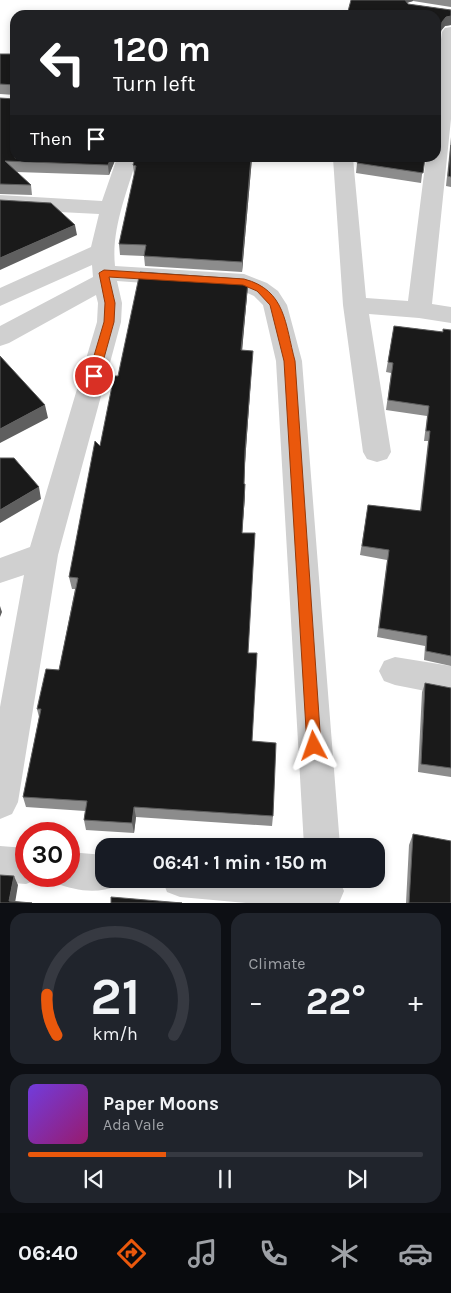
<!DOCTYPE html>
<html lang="en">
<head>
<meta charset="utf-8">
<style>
	body { margin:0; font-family:Karla,sans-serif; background:#20242c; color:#f1f3f6; height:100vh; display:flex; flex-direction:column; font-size:19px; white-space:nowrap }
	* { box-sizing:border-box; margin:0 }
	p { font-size:16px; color:#9ea1a6 }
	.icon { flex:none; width:28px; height:28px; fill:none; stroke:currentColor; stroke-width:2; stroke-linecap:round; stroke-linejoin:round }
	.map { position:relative; height:903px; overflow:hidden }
	.drawer { display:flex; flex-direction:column; gap:10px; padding:10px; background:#0d0f14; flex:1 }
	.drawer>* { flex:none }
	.banner { position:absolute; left:10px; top:10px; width:431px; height:152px; border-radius:15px; box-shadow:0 2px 8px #0003; background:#202124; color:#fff; overflow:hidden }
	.speed { position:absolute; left:15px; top:822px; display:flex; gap:10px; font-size:25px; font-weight:700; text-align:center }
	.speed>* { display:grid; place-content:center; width:65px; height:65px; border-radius:50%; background:#171b24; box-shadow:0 2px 8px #0003; line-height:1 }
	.speed .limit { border:8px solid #d22; background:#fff; color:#111 }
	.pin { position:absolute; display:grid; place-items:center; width:42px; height:42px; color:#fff; margin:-21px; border:2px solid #fff; border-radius:50%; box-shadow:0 1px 5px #0007 }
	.me { position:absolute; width:55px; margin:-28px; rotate:356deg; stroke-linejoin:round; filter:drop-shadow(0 0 4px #0008) }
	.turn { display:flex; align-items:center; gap:18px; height:105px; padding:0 20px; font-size:22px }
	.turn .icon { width:65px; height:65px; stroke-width:2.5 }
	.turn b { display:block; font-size:35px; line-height:42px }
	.then { display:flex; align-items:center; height:48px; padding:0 20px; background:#0003; gap:10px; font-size:19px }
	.big { font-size:38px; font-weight:700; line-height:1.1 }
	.drawer .tile { flex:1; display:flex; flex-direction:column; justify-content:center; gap:8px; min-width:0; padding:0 18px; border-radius:15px; background:#20242c }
	.drawer .dial { align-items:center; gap:0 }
	.dial svg { height:130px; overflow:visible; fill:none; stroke:#363941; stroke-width:7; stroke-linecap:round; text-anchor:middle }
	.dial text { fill:#f1f3f6; stroke:none }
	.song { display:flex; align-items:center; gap:15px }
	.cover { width:60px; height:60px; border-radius:8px; background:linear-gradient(135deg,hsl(260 70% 55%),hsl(320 70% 35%)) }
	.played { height:5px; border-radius:2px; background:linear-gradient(90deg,#ea580c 35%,#363941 35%) }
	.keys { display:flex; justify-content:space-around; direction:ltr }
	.heat { display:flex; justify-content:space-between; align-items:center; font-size:28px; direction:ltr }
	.drawer .tiles { flex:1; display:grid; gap:10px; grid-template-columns:1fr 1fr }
	.tile:last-child { grid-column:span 2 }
	.trip { position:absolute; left:95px; top:838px; width:290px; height:50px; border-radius:15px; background:#171b24; box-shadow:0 2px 8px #0003; font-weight:700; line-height:50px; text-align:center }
	.dock { display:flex; height:80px; justify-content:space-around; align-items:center; background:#090b0e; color:#9ea1a6 }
	.dock .icon { width:35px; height:35px }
	.dock .current { color:#ea580c }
	.dock b { font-size:22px; color:#f1f3f6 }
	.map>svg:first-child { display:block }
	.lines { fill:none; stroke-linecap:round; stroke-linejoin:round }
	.minor { fill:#d0d0d0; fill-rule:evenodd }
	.wall { fill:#8c8c8c }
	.shaded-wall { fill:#5f5f5f }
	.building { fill:#1a1a1a; stroke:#5f5f5f }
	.route { fill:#ea580c; stroke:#983908 }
</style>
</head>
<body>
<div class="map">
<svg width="451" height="903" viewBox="0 0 451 903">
	<rect width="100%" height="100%" fill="#fff"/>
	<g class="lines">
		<path class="minor" d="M 451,27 L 451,119 L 432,304 L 451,307 L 451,323 L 419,318 L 369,314 L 391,452 L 387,459 L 377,462 L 367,459 L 363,452 L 343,305 L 333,158 L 353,158 L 366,298 L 408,301 L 426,158 L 436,158 L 436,77 L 442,32 L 445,28 Z
			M 117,158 L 137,158 C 127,192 111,230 115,266 L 244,274 L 267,283 L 278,291 L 287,305 L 302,361 L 340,846 L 304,846 L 276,361 L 263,305 L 254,296 L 241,290 L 117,281 L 122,303 L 121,322 L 58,555 L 18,802 L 12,814 L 0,819 L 0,707 L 24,575 L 0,583 L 0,558 L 30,547 L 97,322 L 98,303 L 96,295 L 9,343 L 0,346 L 0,326 L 93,277 L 92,265 L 0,306 L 0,288 L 91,247 L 99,214 L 0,209 L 0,195 L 102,201 Z
			M 395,657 L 451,666 L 451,696 L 395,685 L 384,681 L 379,671 L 384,661 Z
			M 0,846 L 26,848 L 26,876 L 40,876 L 39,879 L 26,884 L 0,882 Z
			M 69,852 L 104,855 L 104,879 L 120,879 L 117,886 C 98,894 75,891 56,883 L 53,876 L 69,876 Z
			M 162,879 L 339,879 L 344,891 L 339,903 L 246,903 L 180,897 L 167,892 Z"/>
	</g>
	<path class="wall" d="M 351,0 L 451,0 L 451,7 L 413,1 L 407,3 L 408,4 L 451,10 L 451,25 L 445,26 L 440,31 Z
		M 0,54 L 15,54 L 15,158 L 116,158 L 109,175 L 16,172 L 31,185 L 32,195 L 0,194 L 0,98 L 15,99 L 15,95 L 0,94 Z
		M 451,137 L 451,187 L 446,186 Z
		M 135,158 L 252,158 L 242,272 L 145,266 L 144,256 L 120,255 L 119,244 L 134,176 L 133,165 Z
		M 424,158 L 421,183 L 356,173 L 357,163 Z
		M 240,281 L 248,282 L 247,295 L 242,350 L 252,363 L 245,463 L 244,484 L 245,484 L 245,496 L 242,533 L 252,741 L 273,816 L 272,826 L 136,817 L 134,833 L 86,830 L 84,820 L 85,811 L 26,807 L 23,797 L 39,717 L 37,709 L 59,670 L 75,589 L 72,589 L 69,577 L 100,446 L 118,376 Z
		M 394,326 L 443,332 L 451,330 L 451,666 L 424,660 L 425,646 L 377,637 L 387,560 L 360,555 L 368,505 L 420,511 L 428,441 L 424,441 L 427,416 L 386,410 L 391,373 L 386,372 Z
		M 425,683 L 451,688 L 451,777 L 418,772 L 422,692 Z
		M 413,834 L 451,903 L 406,903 L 409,845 Z"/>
	<path class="shaded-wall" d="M 403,0 L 413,0 L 413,1 L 406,3 Z
		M 451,16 L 451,25 L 445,26 L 440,32 L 442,22 L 446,17 Z
		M 111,158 L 116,158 L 109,175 L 108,165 Z
		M 251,158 L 252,158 L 242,272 L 242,262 Z
		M 75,225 L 77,235 L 0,270 L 0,258 Z
		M 248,282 L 247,295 L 241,363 L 241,350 Z
		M 253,351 L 252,363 L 245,463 L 245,451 Z
		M 45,405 L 48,418 L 0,443 L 0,429 Z
		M 245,484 L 245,496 L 241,545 L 242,533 Z
		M 39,487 L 41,499 L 0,523 L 0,510 Z
		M 0,606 L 2,612 L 0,617 Z
		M 134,807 L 136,817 L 134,833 L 132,823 Z
		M 14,876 L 18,885 L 15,903 L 9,901 Z"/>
	<path class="building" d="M 351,0 L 405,0 L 408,4 L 451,10 L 451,16 L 446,17 L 442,22 L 436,63 L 436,15 L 347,15 Z
		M 0,54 L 15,54 L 15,158 L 111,158 L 108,165 L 5,161 L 31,185 L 0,184 L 0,98 L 15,99 L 15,85 L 0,84 Z
		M 451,145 L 451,177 L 448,176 Z
		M 135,158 L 251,158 L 242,262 L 144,256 L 146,245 L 119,244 L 136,166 L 133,165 Z
		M 359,158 L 425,158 L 423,173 L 357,163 Z
		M 0,200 L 51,203 L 75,225 L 0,258 Z
		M 140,272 L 240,279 L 240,281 L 248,282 L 241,350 L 253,351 L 245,451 L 244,484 L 245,484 L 242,533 L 255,533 L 248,653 L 257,653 L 252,741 L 276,743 L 273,816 L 134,807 L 132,823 L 84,820 L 87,801 L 23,797 L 41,709 L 37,709 L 46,669 L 59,670 L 78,578 L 69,577 L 95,441 L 100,446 L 114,376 L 118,376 Z
		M 394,326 L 443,332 L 443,329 L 451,330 L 451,656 L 426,651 L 427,636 L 379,628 L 389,550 L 362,546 L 368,505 L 421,511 L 430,431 L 426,431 L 429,406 L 388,400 L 393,363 L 388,362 Z
		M 0,356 L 45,405 L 0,429 Z
		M 0,458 L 14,458 L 39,487 L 0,510 Z
		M 425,683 L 451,688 L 451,768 L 421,764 Z
		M 413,834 L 451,841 L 451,903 L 409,903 Z
		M 0,875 L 14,876 L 9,901 L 32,903 L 0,903 Z
		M 111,897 L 182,903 L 111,903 Z"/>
	<path class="route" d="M 104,270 L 244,279 C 286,290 285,324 295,361 L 321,746 L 319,751 L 314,753 L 309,751 L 307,746 L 284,361 L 270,305 L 257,291 L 243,285 L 109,277 L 115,303 L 114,322 L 99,376 L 94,380 L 88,376 L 104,322 L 105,303 L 99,273 Z"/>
</svg>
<div class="speed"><div class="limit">30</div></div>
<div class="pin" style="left:94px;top:376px;background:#d93025"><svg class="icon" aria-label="arrive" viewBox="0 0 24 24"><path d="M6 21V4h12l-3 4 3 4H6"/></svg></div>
<svg class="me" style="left:314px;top:746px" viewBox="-20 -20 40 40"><path d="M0-17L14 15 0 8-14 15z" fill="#ea580c" stroke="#fff" stroke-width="4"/></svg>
<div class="trip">06:41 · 1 min · 150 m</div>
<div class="banner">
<div class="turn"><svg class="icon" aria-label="left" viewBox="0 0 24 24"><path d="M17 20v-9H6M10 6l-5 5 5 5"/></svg><div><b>120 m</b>Turn left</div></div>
<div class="then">Then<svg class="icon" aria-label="arrive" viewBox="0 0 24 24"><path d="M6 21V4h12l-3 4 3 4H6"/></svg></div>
</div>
</div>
<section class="drawer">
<div class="tiles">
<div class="tile dial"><svg viewBox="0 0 100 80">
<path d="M14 69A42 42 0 1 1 86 69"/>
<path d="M14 69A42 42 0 0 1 8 44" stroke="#ea580c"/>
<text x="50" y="56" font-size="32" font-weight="700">21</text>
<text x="50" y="72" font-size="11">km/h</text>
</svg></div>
<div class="tile"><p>Climate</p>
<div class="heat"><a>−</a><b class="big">22°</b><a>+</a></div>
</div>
<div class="tile">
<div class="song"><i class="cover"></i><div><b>Paper Moons</b><p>Ada Vale</p></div></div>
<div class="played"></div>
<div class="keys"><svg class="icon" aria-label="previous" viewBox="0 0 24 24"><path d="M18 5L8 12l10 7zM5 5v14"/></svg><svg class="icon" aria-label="pause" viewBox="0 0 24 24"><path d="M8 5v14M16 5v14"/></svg><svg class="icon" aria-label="next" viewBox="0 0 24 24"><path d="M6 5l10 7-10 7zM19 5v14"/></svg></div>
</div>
</div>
</section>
<nav class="dock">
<b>06:40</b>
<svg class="icon current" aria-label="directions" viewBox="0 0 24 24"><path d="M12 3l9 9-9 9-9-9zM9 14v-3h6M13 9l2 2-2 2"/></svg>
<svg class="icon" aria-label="music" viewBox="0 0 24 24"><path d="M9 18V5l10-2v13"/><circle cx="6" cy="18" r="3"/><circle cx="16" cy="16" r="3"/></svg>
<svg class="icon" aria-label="phone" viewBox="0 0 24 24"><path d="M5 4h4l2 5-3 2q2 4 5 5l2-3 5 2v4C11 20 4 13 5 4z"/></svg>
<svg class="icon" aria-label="climate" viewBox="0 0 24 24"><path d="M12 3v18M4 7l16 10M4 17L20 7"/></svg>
<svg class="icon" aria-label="car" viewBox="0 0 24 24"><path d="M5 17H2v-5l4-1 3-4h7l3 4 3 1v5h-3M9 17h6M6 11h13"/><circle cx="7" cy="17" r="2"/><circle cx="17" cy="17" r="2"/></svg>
</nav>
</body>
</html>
